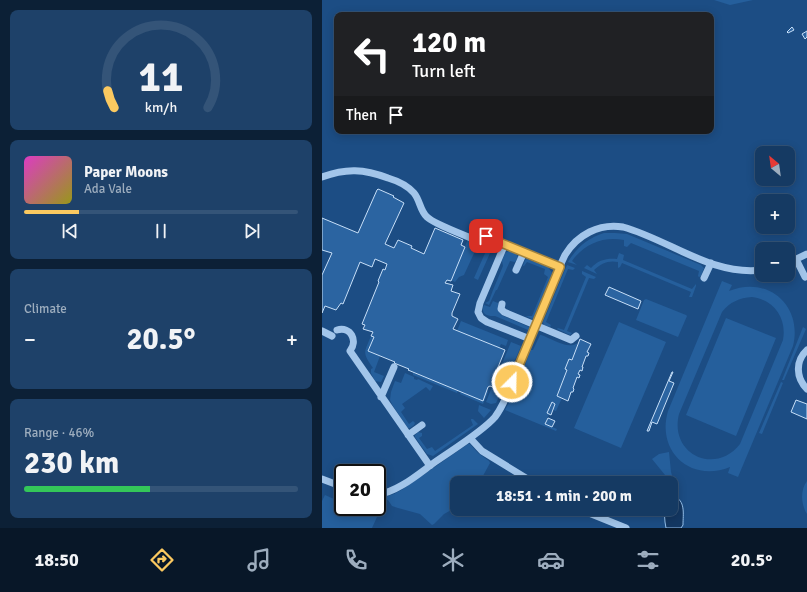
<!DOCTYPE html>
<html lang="en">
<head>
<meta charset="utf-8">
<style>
	body { margin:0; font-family:Signika,sans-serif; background:#1e4169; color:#f1f3f6; height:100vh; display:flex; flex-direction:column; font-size:15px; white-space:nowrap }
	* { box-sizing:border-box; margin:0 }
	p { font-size:13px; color:#9dadbe }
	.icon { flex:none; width:22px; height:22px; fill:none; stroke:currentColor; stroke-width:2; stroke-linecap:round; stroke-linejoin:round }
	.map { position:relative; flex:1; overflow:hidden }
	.side { display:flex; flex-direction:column; gap:10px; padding:10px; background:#0c2036; width:322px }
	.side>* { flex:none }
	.guide { position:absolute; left:12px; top:12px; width:380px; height:122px; border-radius:8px; box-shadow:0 2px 10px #0003,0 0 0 1px #345478; background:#202124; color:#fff; overflow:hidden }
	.needle { width:26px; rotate:331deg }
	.fabs { position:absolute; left:433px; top:146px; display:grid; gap:8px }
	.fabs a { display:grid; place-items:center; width:40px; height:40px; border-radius:8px; background:#153a63; box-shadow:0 2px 10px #0003,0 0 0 1px #345478; font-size:20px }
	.speed { position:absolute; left:12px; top:464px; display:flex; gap:8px; font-size:20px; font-weight:700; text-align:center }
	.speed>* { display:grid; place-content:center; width:52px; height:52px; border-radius:50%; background:#153a63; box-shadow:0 2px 10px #0003,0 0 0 1px #345478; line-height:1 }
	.speed .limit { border:2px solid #111; border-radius:6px; background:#fff; color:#111 }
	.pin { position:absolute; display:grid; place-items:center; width:34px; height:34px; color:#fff; margin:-17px; border-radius:8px; box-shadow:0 2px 6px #0006 }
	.me { position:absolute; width:44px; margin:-22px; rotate:23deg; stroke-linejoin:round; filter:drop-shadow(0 0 3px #0008) }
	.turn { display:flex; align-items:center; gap:14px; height:84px; padding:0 12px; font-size:18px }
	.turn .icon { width:52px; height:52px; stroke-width:2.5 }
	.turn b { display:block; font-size:28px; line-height:34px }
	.then { display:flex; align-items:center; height:38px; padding:0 12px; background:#0003; gap:8px; font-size:15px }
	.big { font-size:30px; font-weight:800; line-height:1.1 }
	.side .widget { flex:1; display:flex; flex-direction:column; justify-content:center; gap:6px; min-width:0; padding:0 14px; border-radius:8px; background:#1e4169 }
	.side .dial { align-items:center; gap:0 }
	.dial svg { height:104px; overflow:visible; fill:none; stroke:#345478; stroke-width:7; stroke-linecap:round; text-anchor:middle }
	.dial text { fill:#f1f3f6; stroke:none }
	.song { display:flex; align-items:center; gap:12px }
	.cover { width:48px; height:48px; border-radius:6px; background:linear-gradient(135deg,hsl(310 70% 55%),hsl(60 70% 35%)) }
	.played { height:4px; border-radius:2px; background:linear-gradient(90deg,#fbc960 20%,#345478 20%) }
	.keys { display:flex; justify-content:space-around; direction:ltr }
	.heat { display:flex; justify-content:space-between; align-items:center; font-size:22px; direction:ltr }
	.charge { height:6px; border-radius:3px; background:linear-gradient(90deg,#34c759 46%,#345478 0) }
	.trip { position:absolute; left:128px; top:476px; width:228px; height:40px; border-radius:8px; background:#153a63; box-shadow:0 2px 10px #0003,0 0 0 1px #345478; font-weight:800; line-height:40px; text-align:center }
	.menu { display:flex; height:64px; justify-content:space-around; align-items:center; background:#081728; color:#9dadbe }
	.menu .icon { width:28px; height:28px }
	.menu .current { color:#fbc960 }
	.menu b { font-size:18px; color:#f1f3f6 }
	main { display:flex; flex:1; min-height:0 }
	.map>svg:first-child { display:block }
	.green { fill:#255f9c; fill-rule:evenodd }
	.water { fill:#133762; stroke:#96c1ec }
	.building { fill:#2b64a1; stroke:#c7dff8 }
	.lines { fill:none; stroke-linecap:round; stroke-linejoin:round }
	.minor { stroke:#a2c5ea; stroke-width:7 }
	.route-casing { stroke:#a3833e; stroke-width:10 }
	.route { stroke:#fbc960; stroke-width:7 }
</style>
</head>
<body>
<main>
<section class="side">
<div class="widget dial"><svg viewBox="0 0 100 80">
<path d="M14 69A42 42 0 1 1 86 69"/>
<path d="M14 69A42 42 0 0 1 9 56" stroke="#fbc960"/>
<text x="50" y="56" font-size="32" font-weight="700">11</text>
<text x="50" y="72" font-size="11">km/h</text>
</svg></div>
<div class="widget">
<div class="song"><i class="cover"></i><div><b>Paper Moons</b><p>Ada Vale</p></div></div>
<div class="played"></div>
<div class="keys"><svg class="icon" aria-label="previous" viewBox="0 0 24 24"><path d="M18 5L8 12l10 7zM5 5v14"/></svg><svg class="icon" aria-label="pause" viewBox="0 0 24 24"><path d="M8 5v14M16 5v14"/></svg><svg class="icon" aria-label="next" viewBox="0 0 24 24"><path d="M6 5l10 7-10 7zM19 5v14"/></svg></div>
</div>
<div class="widget"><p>Climate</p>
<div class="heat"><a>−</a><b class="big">20.5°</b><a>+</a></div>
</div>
<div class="widget"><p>Range · 46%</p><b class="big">230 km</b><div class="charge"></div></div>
</section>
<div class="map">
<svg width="485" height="528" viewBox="0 0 485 528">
	<rect width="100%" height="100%" fill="#1c4d84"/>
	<path class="green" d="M 392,0 L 431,0 L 408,5 Z
		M 282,233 L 293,233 L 305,234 L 379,265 L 382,268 L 379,276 L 377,277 L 376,276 L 377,271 L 309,243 L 305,247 L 302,246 L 302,240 C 281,236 262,244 250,261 L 255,265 L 246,262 C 255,247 266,238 282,233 Z
		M 146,239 L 152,241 L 154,249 L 142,275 L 137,277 L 133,282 L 129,280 Z
		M 164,251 L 169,251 L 156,280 L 152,278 Z
		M 187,251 L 194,254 L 196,257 L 193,262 L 188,261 L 175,290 L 174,290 L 167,305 L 163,303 L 167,301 L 171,290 L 181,266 L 180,261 L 183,253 Z
		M 297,253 L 302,255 L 301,260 L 370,289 L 374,284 L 374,286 L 370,297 L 367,297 L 369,292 L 300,263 L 298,267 L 296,268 L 296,262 C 287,260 279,263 272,270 L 275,274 L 262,268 L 265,265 L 269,268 C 276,260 285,258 295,259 Z
		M 205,259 L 226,267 L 230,273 L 213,317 L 210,319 L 204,316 L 210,316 L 226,277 L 222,274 L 223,269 L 205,262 L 202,266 L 201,266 L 203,260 Z
		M 245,265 L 253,268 L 251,270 L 246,269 L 224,322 L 229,325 L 228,327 L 222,325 L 221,322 Z
		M 260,271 L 274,277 L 272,279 L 267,278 L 245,331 L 250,333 L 248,335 L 235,329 L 236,328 L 242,330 L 264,277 L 260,274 Z
		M 400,281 L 410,285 L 407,291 C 446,275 481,306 471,346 L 416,477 L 406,473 L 408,467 C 369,483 334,452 346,411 ZM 430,297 C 452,300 465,318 461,340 L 418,444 C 393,476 347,454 357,414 L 400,312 C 408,302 417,298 430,297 Z
		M 324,299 L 364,315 L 365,316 L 356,337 L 314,320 L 322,300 Z
		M 171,301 L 176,303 L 176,309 L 179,315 L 207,327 L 208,329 L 206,330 L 173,316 C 166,316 158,315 162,305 L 168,307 Z
		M 404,318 L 454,338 L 414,436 L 364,415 Z
		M 139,321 L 186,340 L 184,346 L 179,344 L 177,348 L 135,331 Z
		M 297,322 L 344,342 L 299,448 L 252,428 Z
		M 481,327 L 484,329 L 462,380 L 460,380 Z
		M 218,335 L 219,335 C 231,339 245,350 256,343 L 250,360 L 247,359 L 243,369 L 245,370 L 235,396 L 240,398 L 234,411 L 231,410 L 233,404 L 230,402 L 225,413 L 227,414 L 223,424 L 235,429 L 234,431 L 183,410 L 190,397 L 209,350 L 211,350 Z
		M 49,336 L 52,337 L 46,351 L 58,356 L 52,372 L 62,376 L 59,382 L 53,381 L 49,373 L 49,369 L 51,368 C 40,352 42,353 49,336 Z
		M 189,342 L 199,346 L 175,401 L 174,403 L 169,404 L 164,402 L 170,387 L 178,390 L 179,386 L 172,383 Z
		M 91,372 L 136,391 L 135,393 L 91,375 Z
		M 83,373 L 92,377 L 92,379 L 95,380 L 96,379 L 111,386 L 108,391 L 104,387 L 80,404 L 83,408 L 79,412 L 87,424 L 91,421 L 93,423 L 92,425 L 88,428 L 86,428 L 71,406 L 68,400 L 69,392 L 73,381 L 79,383 Z
		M 459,382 L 461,383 L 440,434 L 437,433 Z
		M 165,390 L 166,392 L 161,404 L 138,394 L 139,392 Z
		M 157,405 L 169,410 L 162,418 L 156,411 Z
		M 149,419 L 151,419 L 156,424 L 111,456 L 105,454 L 93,437 L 93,435 L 96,432 L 100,433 L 100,436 L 97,438 L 105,449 L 110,447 L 113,451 L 151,425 L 149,420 Z
		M 146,444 L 148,444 L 156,453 L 167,461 L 168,463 L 157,483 L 135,483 L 135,507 L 122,514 L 112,524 L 110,525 L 98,514 L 76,508 L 70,506 L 66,500 L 59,498 L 72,494 L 81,489 Z
		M 347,452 L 349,472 L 351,479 L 345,482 L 343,475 L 330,459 L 337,454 Z
		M 485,481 L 485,514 C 479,505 478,490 485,481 Z
		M 3,495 L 21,503 L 21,507 L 31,507 L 55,517 L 50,528 L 0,528 L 0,501 Z"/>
	<path class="water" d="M 351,496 C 364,500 361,514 361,525 L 359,528 L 344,528 L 343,522 L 342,509 L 349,509 L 349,497 Z"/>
	<path class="building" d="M 470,27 L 472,30 L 466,33 L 465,32 Z
		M 485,31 L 485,37 L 483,39 L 480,34 Z
		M 56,189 L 72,196 L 71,197 L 82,203 L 63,244 L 72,248 L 76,240 L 90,246 L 89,248 L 102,254 L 113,228 L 141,240 L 139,245 L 143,247 L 129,281 L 125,280 L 123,283 L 131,285 L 129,291 L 138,294 L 130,313 L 130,316 L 136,319 L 131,329 L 183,350 L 170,382 L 179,386 L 178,390 L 168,386 L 166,387 L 161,401 L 86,370 L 87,369 L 72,363 L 73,362 L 46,351 L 52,337 L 49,336 L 51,332 L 41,329 L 43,325 L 40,324 L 57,282 L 56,281 L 61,269 L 63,270 L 65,264 L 53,259 L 50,267 L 38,262 L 21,304 L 19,303 L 14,310 L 3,306 L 0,313 L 0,275 L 10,253 L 0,250 L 0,218 L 36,233 L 55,190 Z
		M 287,287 L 319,301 L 316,309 L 283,295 Z
		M 258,339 L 269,344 L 265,352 L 267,353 L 266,356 L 264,356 L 260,367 L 261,367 L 260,371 L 258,370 L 256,374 L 258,375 L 257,378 L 255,377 L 251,388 L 252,389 L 251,392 L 249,392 L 246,401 L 235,396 L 245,370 L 243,369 L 247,359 L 250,360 Z
		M 350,372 L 351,372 L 347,381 L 352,383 L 335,424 L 330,422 L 327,431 L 325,431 Z
		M 474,400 L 485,404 L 485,419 L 469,412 Z
		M 230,402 L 233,404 L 229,415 L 225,413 Z
		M 226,418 L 233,421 L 230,427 L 223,424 Z"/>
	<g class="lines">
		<path class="minor" d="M 0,177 C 24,168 42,169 66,178 C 76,181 85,185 92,193 C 98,200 98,211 105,217 C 113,225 146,236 158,242
			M 172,240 L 170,246 L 167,248 L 161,248 L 158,244 L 160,238 L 166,235 L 172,240 L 238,267
			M 183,244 L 158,303 L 156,312 L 159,318 L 165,322 L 208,339
			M 474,259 L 483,277
			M 466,263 L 485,254
			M 194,270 L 202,252
			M 382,278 L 389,263
			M 180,304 L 179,309 L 182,312 L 249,340 L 254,336
			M 15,330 C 29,326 36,341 28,351 L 108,466
			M 0,331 L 10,336
			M 485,350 C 473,361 474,378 485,389
			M 59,397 L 72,367
			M 86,435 L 100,425
			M 148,438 L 160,451 L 212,483
			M 0,479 L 21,487
			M 55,495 C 77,491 95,475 113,462 C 130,450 160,432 173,417 C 183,404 188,387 194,373 C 211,334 225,293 243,255 C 255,235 277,223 301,227 C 348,240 389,276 440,270
			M 257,509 L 304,528"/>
	</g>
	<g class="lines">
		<defs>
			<path id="route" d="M 164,236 L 168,236 L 172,240 L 238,267 L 190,382"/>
		</defs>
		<use href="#route" class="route-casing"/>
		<use href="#route" class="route"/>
	</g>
</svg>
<div class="fabs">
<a><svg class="needle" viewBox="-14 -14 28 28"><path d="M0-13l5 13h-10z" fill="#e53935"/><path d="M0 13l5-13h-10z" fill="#9dadbe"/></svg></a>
<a>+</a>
<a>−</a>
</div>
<div class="speed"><div class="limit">20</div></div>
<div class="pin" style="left:164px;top:236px;background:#d93025"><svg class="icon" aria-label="arrive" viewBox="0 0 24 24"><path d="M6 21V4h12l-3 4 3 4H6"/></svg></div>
<svg class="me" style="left:190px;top:382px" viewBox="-20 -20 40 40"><circle r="17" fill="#fbc960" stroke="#fff" stroke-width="3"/><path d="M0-11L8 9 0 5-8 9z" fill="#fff"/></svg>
<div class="trip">18:51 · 1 min · 200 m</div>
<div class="guide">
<div class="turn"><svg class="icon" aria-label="left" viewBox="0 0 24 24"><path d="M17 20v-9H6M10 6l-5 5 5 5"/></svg><div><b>120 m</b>Turn left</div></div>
<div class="then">Then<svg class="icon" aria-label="arrive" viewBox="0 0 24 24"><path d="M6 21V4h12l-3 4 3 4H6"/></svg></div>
</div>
</div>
</main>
<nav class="menu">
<b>18:50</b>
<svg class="icon current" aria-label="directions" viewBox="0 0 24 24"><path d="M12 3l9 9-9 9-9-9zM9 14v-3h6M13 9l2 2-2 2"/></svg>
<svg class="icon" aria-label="music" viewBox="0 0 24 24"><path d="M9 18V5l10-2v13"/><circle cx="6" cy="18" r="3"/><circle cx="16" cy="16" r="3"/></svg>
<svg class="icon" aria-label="phone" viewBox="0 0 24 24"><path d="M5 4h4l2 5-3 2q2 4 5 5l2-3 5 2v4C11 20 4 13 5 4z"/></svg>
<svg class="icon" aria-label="climate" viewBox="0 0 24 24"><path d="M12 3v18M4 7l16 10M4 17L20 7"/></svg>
<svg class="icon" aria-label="car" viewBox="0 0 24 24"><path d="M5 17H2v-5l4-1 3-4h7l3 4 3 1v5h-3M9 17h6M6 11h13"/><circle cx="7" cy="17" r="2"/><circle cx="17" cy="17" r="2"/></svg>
<svg class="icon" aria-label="filters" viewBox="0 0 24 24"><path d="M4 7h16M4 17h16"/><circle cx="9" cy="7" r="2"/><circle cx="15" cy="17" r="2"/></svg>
<b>20.5°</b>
</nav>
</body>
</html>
